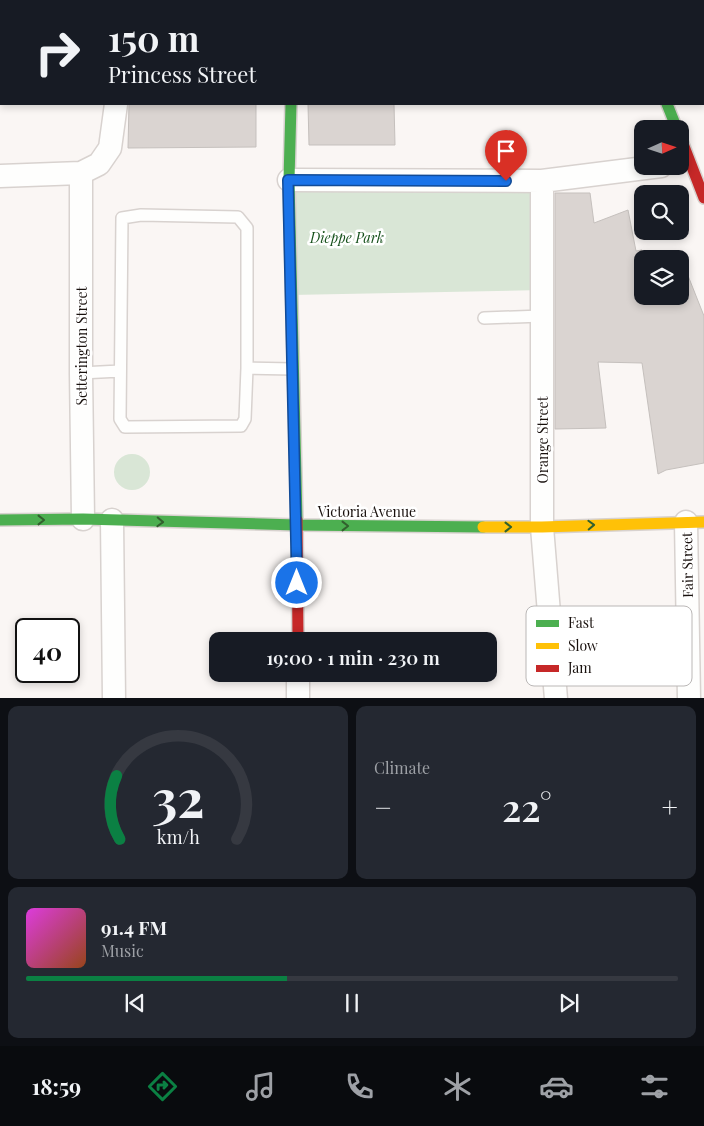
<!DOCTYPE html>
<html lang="en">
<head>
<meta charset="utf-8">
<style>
	body { margin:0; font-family:"Playfair Display",serif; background:#242831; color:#f1f3f6; height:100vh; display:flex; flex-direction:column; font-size:19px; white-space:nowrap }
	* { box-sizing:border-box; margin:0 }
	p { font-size:16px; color:#9ea1a6 }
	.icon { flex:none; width:28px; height:28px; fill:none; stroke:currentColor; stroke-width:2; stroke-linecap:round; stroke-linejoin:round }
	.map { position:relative; height:698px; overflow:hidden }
	.details { display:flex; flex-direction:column; gap:8px; padding:8px; background:#0d0f14; flex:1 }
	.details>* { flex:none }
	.banner { position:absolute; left:0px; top:0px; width:705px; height:105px; box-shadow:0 2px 8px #0003; background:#171b24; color:#f1f3f6; overflow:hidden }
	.needle { width:32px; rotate:87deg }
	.buttons { position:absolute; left:634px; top:120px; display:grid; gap:10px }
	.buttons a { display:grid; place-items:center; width:55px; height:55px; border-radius:10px; background:#171b24; box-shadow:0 2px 8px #0003; font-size:25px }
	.speed { position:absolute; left:15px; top:618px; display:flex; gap:10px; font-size:25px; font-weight:700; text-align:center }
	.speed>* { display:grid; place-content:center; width:65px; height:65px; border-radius:50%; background:#171b24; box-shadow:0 2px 8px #0003; line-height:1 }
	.speed .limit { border:2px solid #111; border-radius:8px; background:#fff; color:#111 }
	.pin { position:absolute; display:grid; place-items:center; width:42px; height:42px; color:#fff; margin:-51px -21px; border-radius:50% 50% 50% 0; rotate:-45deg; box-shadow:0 0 5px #0007 }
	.pin .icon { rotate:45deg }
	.me { position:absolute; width:55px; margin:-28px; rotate:0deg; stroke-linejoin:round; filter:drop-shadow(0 0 4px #0008) }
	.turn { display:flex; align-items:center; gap:18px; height:105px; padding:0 25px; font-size:22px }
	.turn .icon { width:65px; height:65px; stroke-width:2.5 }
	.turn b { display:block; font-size:35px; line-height:42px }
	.big { font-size:38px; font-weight:600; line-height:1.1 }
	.details .tile { flex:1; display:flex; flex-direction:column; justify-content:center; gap:8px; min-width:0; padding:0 18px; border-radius:10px; background:#242831 }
	.details .dial { align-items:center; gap:0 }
	.dial svg { height:130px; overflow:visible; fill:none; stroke:#363941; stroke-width:7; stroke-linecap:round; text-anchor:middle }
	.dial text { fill:#f1f3f6; stroke:none }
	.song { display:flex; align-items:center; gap:15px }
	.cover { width:60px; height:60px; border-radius:8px; background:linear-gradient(135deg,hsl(300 70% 55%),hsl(20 70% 35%)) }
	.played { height:5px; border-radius:2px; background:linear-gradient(90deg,#0b8043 40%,#363941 40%) }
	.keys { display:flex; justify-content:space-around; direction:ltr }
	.heat { display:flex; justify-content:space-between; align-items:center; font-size:28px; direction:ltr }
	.details .tiles { flex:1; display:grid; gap:8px; grid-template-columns:1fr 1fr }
	.tile:last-child { grid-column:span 2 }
	.trip { position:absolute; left:209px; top:632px; width:288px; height:50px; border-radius:10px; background:#171b24; box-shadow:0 2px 8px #0003; font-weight:600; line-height:50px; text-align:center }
	.tabs { display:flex; height:80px; justify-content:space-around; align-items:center; background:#090b0e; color:#9ea1a6 }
	.tabs .icon { width:35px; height:35px }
	.tabs .selected { color:#0b8043 }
	.tabs b { font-size:22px; color:#f1f3f6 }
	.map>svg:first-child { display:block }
	.green { fill:#d9e6d6 }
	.building { fill:#dad4d1; stroke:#c5c0bd }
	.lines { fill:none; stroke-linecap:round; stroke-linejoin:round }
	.lane-casing { stroke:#d8d2cf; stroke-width:14 }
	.street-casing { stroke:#d8d2cf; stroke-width:25 }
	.fast-casing { stroke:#d8d2cf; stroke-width:14 }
	.slow-casing { stroke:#d8d2cf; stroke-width:14 }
	.jam-casing { stroke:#d8d2cf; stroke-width:14 }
	.lane { stroke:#fefefd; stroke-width:11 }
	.street { stroke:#fefefd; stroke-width:22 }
	.fast { stroke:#4caf50; stroke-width:11 }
	.slow { stroke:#ffc107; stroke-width:11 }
	.jam { stroke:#c62828; stroke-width:11 }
	.oneway { stroke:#32602e }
	.route-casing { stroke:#114b97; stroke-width:12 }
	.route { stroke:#1a73e8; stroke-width:9 }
	.labels { text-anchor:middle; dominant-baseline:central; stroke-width:5; stroke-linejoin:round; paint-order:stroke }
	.park-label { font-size:14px; font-style:italic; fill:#16501b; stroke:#fff }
	.street-label { font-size:14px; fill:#18100d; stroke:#fff }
	.key { fill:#fff; stroke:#bab7b6; stroke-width:1 }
	.key-label { font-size:14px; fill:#18100d }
</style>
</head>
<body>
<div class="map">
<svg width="704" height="699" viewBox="0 0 704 699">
	<rect width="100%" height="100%" fill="#faf6f4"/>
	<path class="green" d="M 289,180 L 542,181 L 542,290 L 291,295 Z
		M114 472a18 18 0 1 1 36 0a18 18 0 1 1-36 0Z"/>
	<path class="building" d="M 129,104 L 256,104 L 256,147 L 128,148 Z
		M 308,104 L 394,104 L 395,145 L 309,145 Z
		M 555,193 L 590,193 L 594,223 L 628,210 L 636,251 L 642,250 L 642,296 L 680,296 L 681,258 L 704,316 L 704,463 L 666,470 L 658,474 L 642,363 L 598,362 L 606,428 L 555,429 Z"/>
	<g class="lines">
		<defs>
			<path id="lane" d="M 0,1 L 16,0
				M 484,318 L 542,316
				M 247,368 L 245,419 L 241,426 L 125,427 L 120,419 L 122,218 L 141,215 L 238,217 L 247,228 L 247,368 L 293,369
				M 81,373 L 120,371"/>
			<path id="street" d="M 118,0 L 118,1
				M 294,1 L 294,0
				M 81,173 L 81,373 L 83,519
				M 0,176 L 81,173 L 99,164 L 110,148 L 116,104
				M 289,180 L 542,181 L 661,166
				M 542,181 L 542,527 L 556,699
				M 112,520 L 114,699
				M 686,522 L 689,699
				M 298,674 L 298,699"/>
			<path id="fast" d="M 627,0 L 628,1
				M 291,104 L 289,180 L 297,520
				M 667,104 L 677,129
				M 0,520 L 83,519 L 297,525 L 483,527"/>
			<path id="slow" d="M 483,527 L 542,527 L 704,522"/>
			<path id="jam" d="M 680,136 L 704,198
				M 297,520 L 298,641"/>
		</defs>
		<use href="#lane" class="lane-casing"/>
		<use href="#street" class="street-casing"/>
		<use href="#fast" class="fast-casing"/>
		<use href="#slow" class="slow-casing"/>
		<use href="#jam" class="jam-casing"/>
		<use href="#lane" class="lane"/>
		<use href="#street" class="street"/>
		<use href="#fast" class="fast"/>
		<use href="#slow" class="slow"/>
		<use href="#jam" class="jam"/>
	</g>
	<defs><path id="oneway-chevron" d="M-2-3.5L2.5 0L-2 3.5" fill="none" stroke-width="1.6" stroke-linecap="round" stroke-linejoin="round" transform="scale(1.25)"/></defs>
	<g class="oneway">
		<use href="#oneway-chevron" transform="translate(41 520)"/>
		<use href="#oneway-chevron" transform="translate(160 522) rotate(2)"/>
		<use href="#oneway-chevron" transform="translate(591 525) rotate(-2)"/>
		<use href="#oneway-chevron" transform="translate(345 526)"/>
		<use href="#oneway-chevron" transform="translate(508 527)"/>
	</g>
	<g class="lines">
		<defs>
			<path id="route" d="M 297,583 L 288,180 L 506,181"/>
		</defs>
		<use href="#route" class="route-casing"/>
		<use href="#route" class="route"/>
	</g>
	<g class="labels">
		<g class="park-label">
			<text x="347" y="237">Dieppe Park</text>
		</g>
		<g class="street-label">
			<text transform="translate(81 346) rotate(-90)">Setterington Street</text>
			<text transform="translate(542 440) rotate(-90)">Orange Street</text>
			<text x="367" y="511">Victoria Avenue</text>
			<text transform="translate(687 565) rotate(-91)">Fair Street</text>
		</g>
	</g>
	<rect x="526" y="606" width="166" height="80" rx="8" class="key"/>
	<rect x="536" y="620" width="23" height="7" fill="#4caf50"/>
	<rect x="536" y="643" width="23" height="6" fill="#ffc107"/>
	<rect x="536" y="665" width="23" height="7" fill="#c62828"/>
	<g class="key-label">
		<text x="568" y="628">Fast</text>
		<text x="568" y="651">Slow</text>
		<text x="568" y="673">Jam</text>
	</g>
</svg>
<div class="buttons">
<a><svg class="needle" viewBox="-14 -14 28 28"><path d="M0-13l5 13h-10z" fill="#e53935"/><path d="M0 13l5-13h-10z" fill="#9ea1a6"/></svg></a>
<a><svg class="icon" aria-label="search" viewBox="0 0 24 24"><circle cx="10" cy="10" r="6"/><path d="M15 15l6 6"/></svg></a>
<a><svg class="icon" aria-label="layers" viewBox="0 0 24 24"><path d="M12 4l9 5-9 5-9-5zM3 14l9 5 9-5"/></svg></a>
</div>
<div class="speed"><div class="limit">40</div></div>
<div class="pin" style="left:506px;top:181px;background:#d93025"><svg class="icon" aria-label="arrive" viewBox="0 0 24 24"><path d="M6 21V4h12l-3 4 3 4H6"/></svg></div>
<svg class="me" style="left:297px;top:583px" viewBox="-20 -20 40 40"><circle r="17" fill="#1a73e8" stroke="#fff" stroke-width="3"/><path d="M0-11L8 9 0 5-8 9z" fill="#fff"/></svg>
<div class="trip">19:00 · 1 min · 230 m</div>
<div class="banner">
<div class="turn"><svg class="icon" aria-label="right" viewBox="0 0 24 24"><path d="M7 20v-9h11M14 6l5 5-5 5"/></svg><div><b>150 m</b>Princess Street</div></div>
</div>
</div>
<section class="details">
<div class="tiles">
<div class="tile dial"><svg viewBox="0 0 100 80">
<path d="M14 69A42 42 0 1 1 86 69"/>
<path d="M14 69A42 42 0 0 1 12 30" stroke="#0b8043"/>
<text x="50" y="56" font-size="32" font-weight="700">32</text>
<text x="50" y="72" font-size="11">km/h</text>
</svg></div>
<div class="tile"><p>Climate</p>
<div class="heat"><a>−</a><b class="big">22°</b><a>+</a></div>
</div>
<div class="tile">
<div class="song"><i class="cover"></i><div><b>91.4 FM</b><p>Music</p></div></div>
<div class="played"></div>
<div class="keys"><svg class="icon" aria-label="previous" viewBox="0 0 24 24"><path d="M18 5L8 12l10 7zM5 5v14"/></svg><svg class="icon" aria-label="pause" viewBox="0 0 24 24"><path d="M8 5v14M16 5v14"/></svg><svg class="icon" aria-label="next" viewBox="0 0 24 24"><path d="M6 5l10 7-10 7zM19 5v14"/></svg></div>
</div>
</div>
</section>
<nav class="tabs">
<b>18:59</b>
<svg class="icon selected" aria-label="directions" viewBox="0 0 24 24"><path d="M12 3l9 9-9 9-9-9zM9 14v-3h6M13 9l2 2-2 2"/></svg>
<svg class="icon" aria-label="music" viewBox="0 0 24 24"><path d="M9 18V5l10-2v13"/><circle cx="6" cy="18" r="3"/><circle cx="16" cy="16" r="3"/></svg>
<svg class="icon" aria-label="phone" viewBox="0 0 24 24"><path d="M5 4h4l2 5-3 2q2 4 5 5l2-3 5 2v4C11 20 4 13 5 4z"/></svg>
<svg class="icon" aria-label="climate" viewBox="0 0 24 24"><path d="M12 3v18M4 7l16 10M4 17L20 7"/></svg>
<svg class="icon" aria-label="car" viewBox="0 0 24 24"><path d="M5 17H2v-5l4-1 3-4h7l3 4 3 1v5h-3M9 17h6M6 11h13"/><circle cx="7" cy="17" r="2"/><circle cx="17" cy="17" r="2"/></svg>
<svg class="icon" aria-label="filters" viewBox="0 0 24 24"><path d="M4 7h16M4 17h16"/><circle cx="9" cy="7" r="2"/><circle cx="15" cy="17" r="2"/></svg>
</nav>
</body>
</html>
